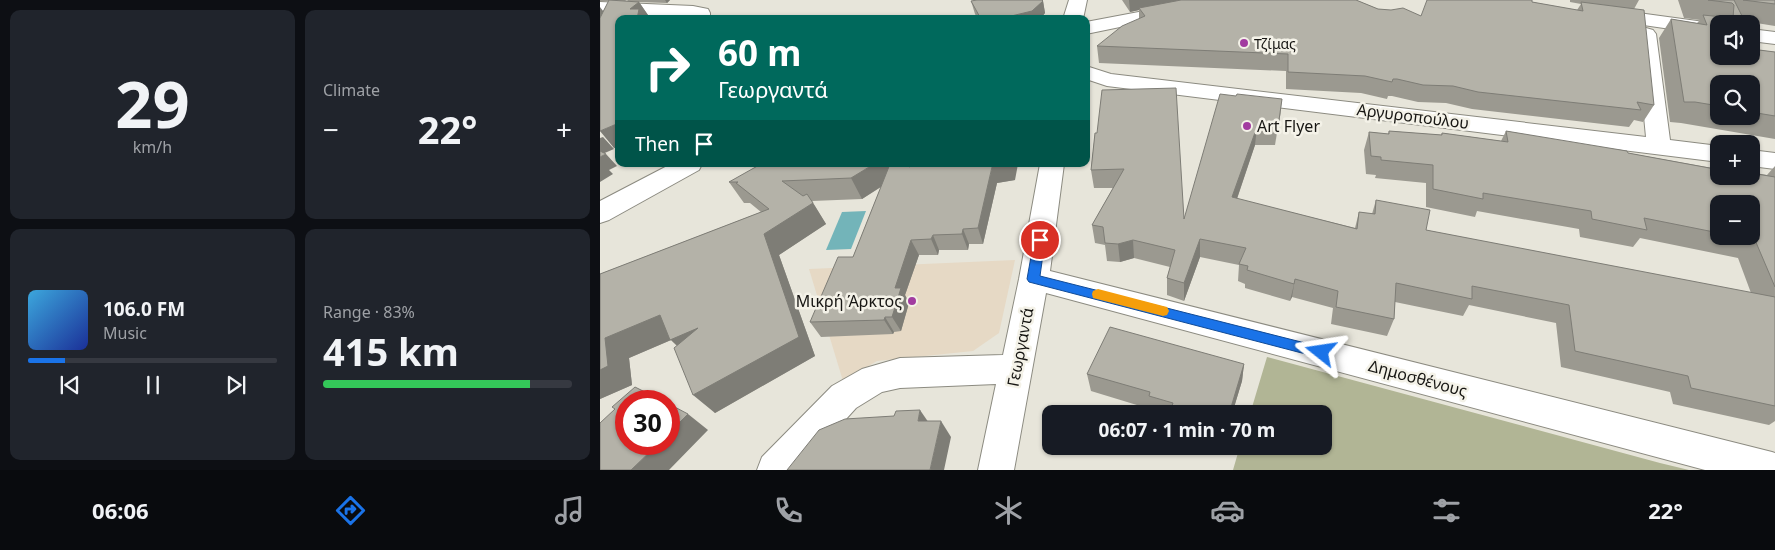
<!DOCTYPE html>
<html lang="en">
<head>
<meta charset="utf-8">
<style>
	body { margin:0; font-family:"Noto Sans",sans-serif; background:#20242c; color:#f1f3f6; height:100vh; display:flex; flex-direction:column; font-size:19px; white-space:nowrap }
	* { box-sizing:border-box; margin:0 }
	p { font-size:16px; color:#9ea1a6 }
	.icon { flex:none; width:28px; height:28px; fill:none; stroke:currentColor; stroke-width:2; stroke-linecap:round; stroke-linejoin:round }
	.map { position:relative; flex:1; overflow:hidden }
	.panel { display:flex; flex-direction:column; gap:10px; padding:10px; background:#0d0f14; width:600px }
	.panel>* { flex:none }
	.banner { position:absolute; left:15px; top:15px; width:475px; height:152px; border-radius:10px; box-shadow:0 1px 4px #0004; background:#00695c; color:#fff; overflow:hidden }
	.tools { position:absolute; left:1110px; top:15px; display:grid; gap:10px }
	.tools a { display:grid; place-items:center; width:50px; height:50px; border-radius:10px; background:#171b24; box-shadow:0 1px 4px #0004; font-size:25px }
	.speed { position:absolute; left:15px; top:390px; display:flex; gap:10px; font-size:25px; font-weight:700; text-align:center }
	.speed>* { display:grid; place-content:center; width:65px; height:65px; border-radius:50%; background:#171b24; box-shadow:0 1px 4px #0004; line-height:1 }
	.speed .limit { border:8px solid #d22; background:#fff; color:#111 }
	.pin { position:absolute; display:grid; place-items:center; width:42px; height:42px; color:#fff; margin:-21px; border:2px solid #fff; border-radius:50%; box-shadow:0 1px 5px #0007 }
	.me { position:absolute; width:55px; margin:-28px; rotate:285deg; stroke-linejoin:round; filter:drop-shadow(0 0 4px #0008) }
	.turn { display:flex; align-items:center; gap:18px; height:105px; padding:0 20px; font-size:22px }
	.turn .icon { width:65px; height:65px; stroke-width:2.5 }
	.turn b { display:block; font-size:35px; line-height:42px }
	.then { display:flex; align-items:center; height:48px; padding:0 20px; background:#0003; gap:10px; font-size:19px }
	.big { font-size:38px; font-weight:700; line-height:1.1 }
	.panel .card { flex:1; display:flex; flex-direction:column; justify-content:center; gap:8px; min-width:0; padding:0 18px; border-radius:10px; background:#20242c }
	.panel .dial { align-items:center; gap:0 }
	.dial b { font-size:65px; line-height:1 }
	.song { display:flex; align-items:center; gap:15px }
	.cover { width:60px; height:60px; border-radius:8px; background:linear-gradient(135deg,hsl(200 70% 55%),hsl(230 70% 35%)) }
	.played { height:5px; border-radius:2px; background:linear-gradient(90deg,#1a73e8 15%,#363941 15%) }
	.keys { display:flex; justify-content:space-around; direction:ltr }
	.heat { display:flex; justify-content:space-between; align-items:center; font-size:28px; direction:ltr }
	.charge { height:8px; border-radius:4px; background:linear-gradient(90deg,#34c759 83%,#363941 0) }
	.panel .tiles { flex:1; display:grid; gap:10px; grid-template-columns:repeat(2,1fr) }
	.trip { position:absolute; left:442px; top:405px; width:290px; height:50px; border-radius:10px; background:#171b24; box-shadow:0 1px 4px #0004; font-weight:700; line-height:50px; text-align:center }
	.tabs { display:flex; height:80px; justify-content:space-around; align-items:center; background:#090b0e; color:#9ea1a6 }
	.tabs .icon { width:35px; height:35px }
	.tabs .selected { color:#1a73e8 }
	.tabs b { font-size:22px; color:#f1f3f6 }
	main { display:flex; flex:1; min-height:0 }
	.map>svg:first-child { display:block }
	.education { fill:#e6d9c5 }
	.green { fill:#b1b595 }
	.water { fill:#73b4b9 }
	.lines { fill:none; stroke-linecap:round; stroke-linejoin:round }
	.minor-casing { stroke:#8c8b81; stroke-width:2 }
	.minor { fill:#fff; fill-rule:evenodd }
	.wall { fill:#9b9990; fill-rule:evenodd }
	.shaded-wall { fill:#7e7d76 }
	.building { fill:#b4b2a8; stroke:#7e7d76 }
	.route { fill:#1a73e8; stroke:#114b97 }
	.slow { fill:#f59e0b }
	.poi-dot { fill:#a23ca0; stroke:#f4f2e8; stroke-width:2 }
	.labels { text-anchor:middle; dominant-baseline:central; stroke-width:5; stroke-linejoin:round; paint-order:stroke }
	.far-poi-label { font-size:14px; fill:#171613; stroke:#f4f2e8; text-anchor:start }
	.street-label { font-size:16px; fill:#171613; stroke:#f4f2e8 }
	.poi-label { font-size:16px; fill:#171613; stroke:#f4f2e8; text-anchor:start }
</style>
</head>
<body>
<main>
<section class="panel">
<div class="tiles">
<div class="card dial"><b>29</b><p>km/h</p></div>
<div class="card"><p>Climate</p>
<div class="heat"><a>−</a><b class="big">22°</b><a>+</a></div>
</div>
<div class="card">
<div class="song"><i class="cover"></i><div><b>106.0 FM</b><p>Music</p></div></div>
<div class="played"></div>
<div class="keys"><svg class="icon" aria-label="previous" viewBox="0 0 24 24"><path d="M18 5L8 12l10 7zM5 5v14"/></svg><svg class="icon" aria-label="pause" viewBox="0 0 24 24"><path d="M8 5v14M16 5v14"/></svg><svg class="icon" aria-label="next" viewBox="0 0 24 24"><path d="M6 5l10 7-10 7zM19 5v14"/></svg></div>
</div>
<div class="card"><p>Range · 83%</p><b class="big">415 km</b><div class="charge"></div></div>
</div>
</section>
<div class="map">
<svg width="1175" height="470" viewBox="0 0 1175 470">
	<rect width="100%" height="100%" fill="#e7e5da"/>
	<path class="education" d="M 415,260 L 399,333 L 373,351 L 277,361 L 243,381 L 209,269 Z"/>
	<path class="green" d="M 667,357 L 1060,463 L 1089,470 L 633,470 L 640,446 L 724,446 L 724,414 L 650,414 Z"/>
	<path class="water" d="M 266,211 L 251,249 L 226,250 L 242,212 Z"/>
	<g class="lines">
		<defs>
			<path id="minor" d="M 469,0 L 487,0 L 483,19 L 463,19 Z
				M 602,0 L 654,0 L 652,4 L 645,6 L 583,14 L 486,34 L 486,22 Z
				M 0,2 L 93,6 L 108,9 L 110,13 L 110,19 L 0,14 Z
				M 1009,9 L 1119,24 L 1119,36 L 1002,19 L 999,15 L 1002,11 Z
				M 1046,28 L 1053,30 L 1056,34 L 1070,140 L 1119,146 L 1119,162 L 507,86 L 486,79 L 486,66 L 511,74 L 1046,137 L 1036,34 L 1039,30 Z
				M 1151,29 L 1175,32 L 1175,44 L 1151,41 Z
				M 1151,150 L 1175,153 L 1175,169 L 1151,166 Z
				M 71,164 L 102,164 L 99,170 L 9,220 L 0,223 L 0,201 Z
				M 440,164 L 464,164 L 450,271 L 1172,452 L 1175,453 L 1175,470 L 1105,470 L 446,293 L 414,470 L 378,470 L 396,384 L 300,388 L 282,392 L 256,408 L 200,470 L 157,470 L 162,457 L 232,386 L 262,369 L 300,358 L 403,355 L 419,279 Z"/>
		</defs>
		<use href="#minor" class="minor-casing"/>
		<use href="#minor" class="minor"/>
	</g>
	<path class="wall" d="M 0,0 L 27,0 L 25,1 L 28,1 L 27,0 L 70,0 L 67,3 L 39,2 L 50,18 L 19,19 L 19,147 L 14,148 L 3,11 L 9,1 L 0,1 Z
		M 522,0 L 756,0 L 778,9 L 821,16 L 932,2 L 977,10 L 981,4 L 970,2 L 970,0 L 1039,0 L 1034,9 L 1054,105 L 1043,122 L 1034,120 L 1029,127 L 872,109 L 846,103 L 818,102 L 792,96 L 788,96 L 787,99 L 761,93 L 686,89 L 686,71 L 499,63 L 497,46 L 539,19 L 539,10 L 530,12 Z
		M 1078,0 L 1175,0 L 1175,26 L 1144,21 L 1159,50 L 1175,52 L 1175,139 L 1081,123 L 1070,122 L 1059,38 L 1071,19 L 1097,23 L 1100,20 L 1084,18 ZM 1119,84 L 1151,84 L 1151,116 L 1119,116 Z
		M 371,1 L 443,1 L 445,13 L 440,19 L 378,19 L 375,14 Z
		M 636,96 L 682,99 L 675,145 L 655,145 L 637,199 L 755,228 L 759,212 L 772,214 L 776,200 L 826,230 L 1151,293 L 1138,258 L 1040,238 L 1033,247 L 980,237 L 979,229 L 877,211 L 875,217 L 826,207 L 826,183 L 775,178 L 776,175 L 766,174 L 764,150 L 769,132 L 788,134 L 789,131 L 841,135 L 842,133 L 901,141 L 906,131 L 1112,168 L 1114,166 L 1167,175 L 1175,166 L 1175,421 L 1169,425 L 1073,404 L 1070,392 L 961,367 L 956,323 L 869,305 L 863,316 L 795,302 L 794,319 L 787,336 L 731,324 L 733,308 L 692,297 L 690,301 L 645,288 L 645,284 L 638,281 L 639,265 L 600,257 L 584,301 L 567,295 L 567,278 L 570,267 L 534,258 L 520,262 L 507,261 L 505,245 L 495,243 L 492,225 L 513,188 L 494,188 L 491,170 L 495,133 L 584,219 ZM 1119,204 L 1151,236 L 1119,236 Z
		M 310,167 L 415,180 L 397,183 L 383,244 L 369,244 L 368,250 L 339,250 L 338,255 L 319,255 L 305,295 L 309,303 L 301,331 L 294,332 L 293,334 L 221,337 L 210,322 L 253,257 L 281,187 L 262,199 L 212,201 L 226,224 L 179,255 L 215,356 L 115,413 L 77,346 L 71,340 L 29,358 L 32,385 L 0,399 L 0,274 L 161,212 L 150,203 L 144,203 L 129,182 Z
		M 644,364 L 642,381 L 632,414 L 555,414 L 550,412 L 550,409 L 491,391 L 487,374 Z
		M 591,446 L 623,446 L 620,455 Z"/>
	<path class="shaded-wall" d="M 65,0 L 70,0 L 67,3 Z
		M 529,0 L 592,0 L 539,8 L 539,10 L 530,12 Z
		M 443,1 L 445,13 L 440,19 L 399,19 Z
		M 39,2 L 50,18 L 49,19 L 37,19 L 30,9 Z
		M 0,7 L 7,16 L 0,22 Z
		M 682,99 L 680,117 L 675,145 L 678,127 Z
		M 19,123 L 19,147 L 14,148 L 0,131 Z
		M 657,127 L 655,145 L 631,216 L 632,197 Z
		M 3,137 L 14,149 L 0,155 L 0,138 Z
		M 6,154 L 17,166 L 9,170 L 13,174 L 0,182 L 0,157 Z
		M 274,164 L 297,164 L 302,173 L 262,199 L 251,178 Z
		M 411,164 L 418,164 L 415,180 L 397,183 L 383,244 L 378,228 L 392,167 Z
		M 213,203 L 226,224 L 179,255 L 215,356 L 115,413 L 93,395 L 164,234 Z
		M 363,229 L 369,244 L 368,250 L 362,234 Z
		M 333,235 L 339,250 L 338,255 L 331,239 Z
		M 600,239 L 600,257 L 584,301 L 584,283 Z
		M 311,240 L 319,255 L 305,295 L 309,303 L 301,331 L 292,317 L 295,288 Z
		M 533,240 L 534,258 L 520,262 L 518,244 Z
		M 695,279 L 692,297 L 690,301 L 694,284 Z
		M 60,315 L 98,328 L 92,359 L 71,340 L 29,358 L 32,385 L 0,399 L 0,370 L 5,338 Z
		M 285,317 L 294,332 L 293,334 L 284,320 Z
		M 644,364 L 642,381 L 632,414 L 629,414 Z
		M 320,410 L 331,426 L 318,421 Z
		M 88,414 L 108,430 L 69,470 L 31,470 L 58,444 L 69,444 L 69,433 Z
		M 341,421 L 351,437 L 344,470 L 330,470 Z
		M 621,446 L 623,446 L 620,455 Z"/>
	<path class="building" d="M 9,0 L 39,2 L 30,9 L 39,9 L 37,19 L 19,19 L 19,123 L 0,131 L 0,18 Z
		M 377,0 L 442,0 L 443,1 L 432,11 L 399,19 L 381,19 L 371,1 Z
		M 581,0 L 756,0 L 778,9 L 791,10 L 803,8 L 821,16 L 827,0 L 932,0 L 932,2 L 983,11 L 981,2 L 1044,10 L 1054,105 L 1037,102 L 1041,110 L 878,92 L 853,86 L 823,85 L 797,79 L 793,79 L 792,82 L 765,76 L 688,72 L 688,54 L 497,46 L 522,26 L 545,16 L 539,8 Z
		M 1108,0 L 1134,0 L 1146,24 L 1119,24 L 1119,56 L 1151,56 L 1151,35 L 1159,50 L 1175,52 L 1175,116 L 1151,112 L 1151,84 L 1119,84 L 1119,106 L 1095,102 L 1084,102 L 1071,19 L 1107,25 L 1103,15 L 1133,18 L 1134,5 L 1132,3 Z
		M 1143,0 L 1175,0 L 1175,4 Z
		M 576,88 L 584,219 L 620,94 L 636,96 L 637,94 L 682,99 L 678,127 L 657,127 L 632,197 L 757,229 L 759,212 L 775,214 L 776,200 L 830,210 L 826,230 L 1175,297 L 1175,406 L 1091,388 L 1088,376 L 975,351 L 969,305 L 872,286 L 872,299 L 796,283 L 794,319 L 736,307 L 738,291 L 695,279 L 694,284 L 647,270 L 648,266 L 639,264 L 646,248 L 600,239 L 584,283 L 567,278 L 575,250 L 533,240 L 518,244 L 505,243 L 503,227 L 492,225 L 524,169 L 491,170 L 495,133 L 497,133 L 502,90 Z
		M 789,131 L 842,135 L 842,133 L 908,142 L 906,131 L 1027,151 L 1028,153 L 1115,169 L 1114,166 L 1119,167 L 1119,176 L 1151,176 L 1151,173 L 1175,177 L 1175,287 L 1155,240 L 1137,236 L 1151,236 L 1151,204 L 1119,204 L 1119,233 L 1044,218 L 1047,230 L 992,219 L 991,211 L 883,193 L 883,199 L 833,189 L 833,165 L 781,160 L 781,157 L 771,156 L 769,132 L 789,134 Z
		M 0,151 L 6,154 L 0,157 Z
		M 161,164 L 274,164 L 251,178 L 182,181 L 203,196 L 207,194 L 213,203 L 164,234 L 199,337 L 93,395 L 74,348 L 98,328 L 70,340 L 60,315 L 5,338 L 8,366 L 0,370 L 0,274 L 169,209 L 136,183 L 138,182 L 129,182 Z
		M 290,164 L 304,164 L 310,167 L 309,164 L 411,164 L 411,165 L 392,167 L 378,228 L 363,229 L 362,234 L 333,235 L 331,239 L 311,240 L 295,288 L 301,288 L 292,317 L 285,317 L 284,320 L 210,322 L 238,257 L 253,257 Z
		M 510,327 L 644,364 L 629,414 L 569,414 L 573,403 L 549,396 L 550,392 L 487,374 Z
		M 35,387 L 63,401 L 26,401 L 26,444 L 58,444 L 31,470 L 0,470 L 0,423 L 15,409 L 12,407 Z
		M 69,404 L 88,414 L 69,433 Z
		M 320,410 L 318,421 L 341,421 L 330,470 L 187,470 L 219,430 L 245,419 L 294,416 L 296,411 Z"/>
	<path class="route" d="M 440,236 L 445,240 L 440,276 L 721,347 L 726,348 L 727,352 L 726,356 L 721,358 L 429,282 L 427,279 L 434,240 Z"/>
	<path class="slow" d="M 498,289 L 563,306 L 567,307 L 569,311 L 567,315 L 563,316 L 493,298 L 492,294 L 493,291 Z"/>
	<g class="poi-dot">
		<circle cx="644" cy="43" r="5"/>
		<circle cx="647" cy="126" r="5"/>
		<circle cx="312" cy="301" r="5"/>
	</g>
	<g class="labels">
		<g class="far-poi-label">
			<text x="654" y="43">Τζίμας</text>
		</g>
		<g class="street-label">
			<text transform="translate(813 116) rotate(7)">Αργυροπούλου</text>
			<text transform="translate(420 347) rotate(-79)">Γεωργαντά</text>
			<text transform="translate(818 378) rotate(15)">Δημοσθένους</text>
		</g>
		<g class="poi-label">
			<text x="657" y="126">Art Flyer</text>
			<text x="302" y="301" text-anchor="end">Μικρή Άρκτος</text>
		</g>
	</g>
</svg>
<div class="tools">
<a><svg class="icon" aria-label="sound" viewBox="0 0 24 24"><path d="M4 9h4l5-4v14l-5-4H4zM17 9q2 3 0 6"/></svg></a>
<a><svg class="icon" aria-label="search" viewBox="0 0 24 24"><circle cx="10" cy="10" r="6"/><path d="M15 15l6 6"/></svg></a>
<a>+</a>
<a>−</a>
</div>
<div class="speed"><div class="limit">30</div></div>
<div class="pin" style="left:440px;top:240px;background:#d93025"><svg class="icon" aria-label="arrive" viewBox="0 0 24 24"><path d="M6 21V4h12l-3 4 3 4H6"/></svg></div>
<svg class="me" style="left:721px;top:352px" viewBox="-20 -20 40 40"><path d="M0-17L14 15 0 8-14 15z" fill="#1a73e8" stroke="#fff" stroke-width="4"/></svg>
<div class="trip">06:07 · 1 min · 70 m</div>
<div class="banner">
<div class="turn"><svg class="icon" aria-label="right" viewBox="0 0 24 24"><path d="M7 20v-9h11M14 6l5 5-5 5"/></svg><div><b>60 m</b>Γεωργαντά</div></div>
<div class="then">Then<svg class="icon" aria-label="arrive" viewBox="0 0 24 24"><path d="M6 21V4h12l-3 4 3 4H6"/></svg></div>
</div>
</div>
</main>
<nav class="tabs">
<b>06:06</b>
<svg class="icon selected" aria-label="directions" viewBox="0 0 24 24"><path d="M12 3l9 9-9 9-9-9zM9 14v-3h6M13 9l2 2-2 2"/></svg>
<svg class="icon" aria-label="music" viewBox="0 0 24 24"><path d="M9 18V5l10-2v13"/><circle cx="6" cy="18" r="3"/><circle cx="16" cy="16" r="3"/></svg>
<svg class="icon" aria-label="phone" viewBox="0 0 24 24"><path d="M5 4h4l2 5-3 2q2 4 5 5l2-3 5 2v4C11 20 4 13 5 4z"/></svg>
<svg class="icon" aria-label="climate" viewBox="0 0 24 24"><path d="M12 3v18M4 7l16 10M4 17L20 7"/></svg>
<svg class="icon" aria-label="car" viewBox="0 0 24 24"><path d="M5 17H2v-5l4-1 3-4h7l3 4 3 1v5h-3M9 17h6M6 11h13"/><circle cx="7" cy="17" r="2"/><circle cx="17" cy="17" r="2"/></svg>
<svg class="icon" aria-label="filters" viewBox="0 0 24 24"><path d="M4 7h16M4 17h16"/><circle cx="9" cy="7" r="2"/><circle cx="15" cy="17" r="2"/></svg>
<b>22°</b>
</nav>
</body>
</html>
